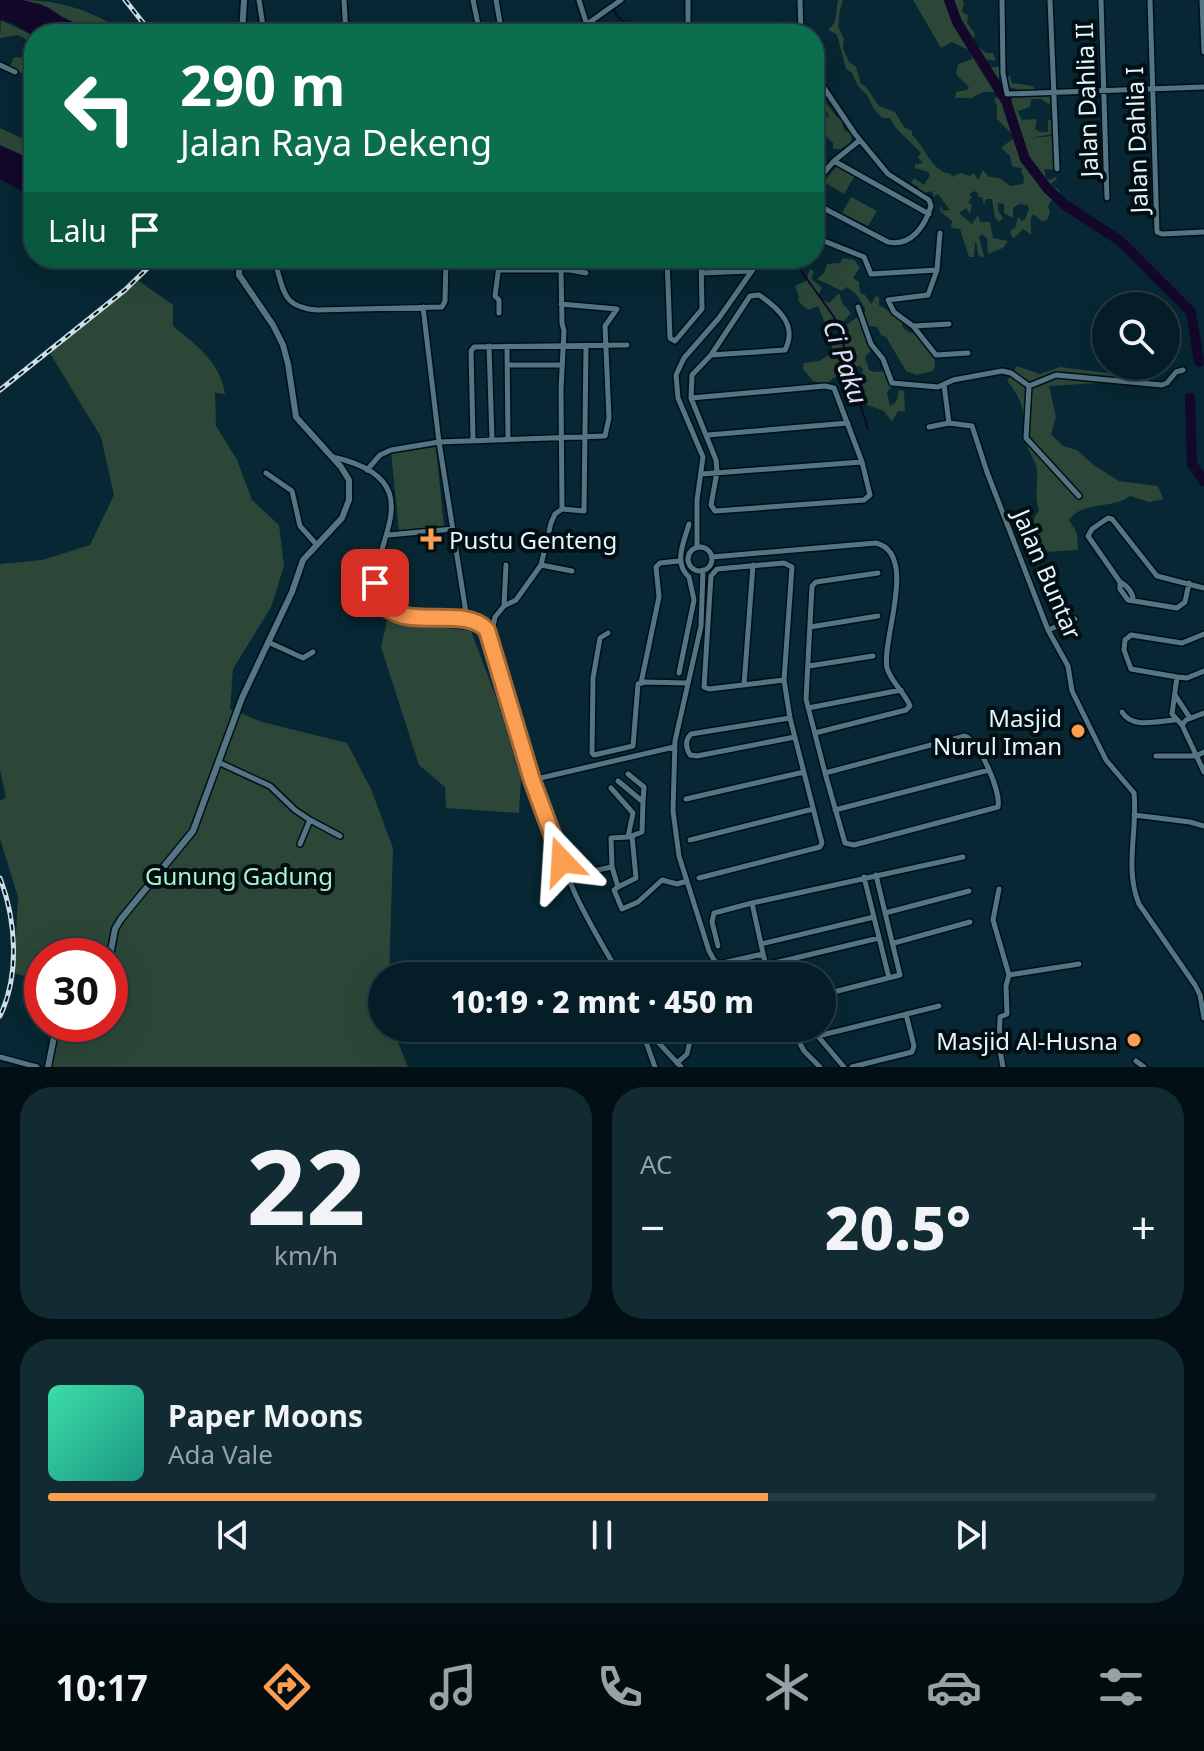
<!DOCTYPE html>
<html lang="id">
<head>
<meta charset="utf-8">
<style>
	body { margin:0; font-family:"Noto Sans",sans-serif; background:#122a32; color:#f1f3f6; height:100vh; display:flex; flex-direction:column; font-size:30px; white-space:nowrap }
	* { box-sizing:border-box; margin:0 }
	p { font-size:26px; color:#97a2a7 }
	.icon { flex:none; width:44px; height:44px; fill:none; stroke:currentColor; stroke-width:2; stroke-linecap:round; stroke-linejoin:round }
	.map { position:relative; height:1067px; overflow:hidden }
	.details { display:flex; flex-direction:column; gap:20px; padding:20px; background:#021015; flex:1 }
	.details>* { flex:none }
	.hud { position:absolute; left:24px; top:24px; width:800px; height:244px; border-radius:32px; box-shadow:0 8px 32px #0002,0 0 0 2px #253b43; background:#0b6e4f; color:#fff; overflow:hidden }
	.fabs { position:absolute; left:1092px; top:292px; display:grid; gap:16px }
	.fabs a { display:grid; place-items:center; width:88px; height:88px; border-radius:50%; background:#041d26; box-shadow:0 8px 32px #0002,0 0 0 2px #253b43; font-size:40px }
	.speed { position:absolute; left:24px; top:938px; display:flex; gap:16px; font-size:40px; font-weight:700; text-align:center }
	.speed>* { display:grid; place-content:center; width:104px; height:104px; border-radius:50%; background:#041d26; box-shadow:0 8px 32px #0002,0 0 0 2px #253b43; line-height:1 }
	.speed .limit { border:12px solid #d22; background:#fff; color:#111 }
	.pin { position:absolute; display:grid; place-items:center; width:68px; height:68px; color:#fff; margin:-34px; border-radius:16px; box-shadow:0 4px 12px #0006 }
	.me { position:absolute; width:88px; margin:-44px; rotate:340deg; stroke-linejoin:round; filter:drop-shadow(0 0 6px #0008) }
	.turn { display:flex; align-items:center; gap:28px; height:168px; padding:0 24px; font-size:36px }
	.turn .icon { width:104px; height:104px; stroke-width:2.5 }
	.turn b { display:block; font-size:56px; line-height:68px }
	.then { display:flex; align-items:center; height:76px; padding:0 24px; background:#0003; gap:16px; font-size:30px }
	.big { font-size:60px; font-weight:800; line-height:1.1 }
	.details .tile { flex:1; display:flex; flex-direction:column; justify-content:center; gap:12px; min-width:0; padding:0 28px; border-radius:32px; background:#122a32 }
	.details .dial { align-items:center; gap:0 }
	.dial b { font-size:104px; line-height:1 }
	.song { display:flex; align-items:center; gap:24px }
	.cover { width:96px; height:96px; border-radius:12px; background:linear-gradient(135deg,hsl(160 70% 55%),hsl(170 70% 35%)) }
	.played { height:8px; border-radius:4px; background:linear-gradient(90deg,#fb9e51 65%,#253b43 65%) }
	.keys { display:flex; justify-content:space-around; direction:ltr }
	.heat { display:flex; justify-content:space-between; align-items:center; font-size:44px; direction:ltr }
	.details .tiles { flex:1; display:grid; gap:20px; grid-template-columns:1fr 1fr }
	.tile:last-child { grid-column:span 2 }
	.trip { position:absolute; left:368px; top:962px; width:468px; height:80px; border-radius:40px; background:#041d26; box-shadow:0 8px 32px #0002,0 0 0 2px #253b43; font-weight:800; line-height:80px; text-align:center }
	.tab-bar { display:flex; height:128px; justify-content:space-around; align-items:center; background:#020c0f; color:#97a2a7 }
	.tab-bar .icon { width:56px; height:56px }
	.tab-bar .selected { color:#fb9e51 }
	.tab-bar b { font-size:36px; color:#f1f3f6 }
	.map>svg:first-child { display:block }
	.green { fill:#2c4738 }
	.water { fill:#13072a }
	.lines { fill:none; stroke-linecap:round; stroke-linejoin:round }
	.stream { stroke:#13072a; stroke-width:2 }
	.river { stroke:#13072a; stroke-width:10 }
	.minor-casing { stroke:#000f17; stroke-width:8 }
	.tertiary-casing { stroke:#000f17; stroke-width:9 }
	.minor { stroke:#547583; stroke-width:5 }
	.tertiary { stroke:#547583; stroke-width:6 }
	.rail-casing { stroke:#ccdfe8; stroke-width:5 }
	.rail { stroke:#030e13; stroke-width:2; stroke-dasharray:6; stroke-linecap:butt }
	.route-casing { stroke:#a36735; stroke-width:20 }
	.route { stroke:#fb9e51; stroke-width:14 }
	.poi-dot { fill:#fb9e51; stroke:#030e13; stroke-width:3 }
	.labels { text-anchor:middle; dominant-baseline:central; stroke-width:8; stroke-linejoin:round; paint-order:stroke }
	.street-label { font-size:24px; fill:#e3f5fd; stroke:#030e13 }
	.poi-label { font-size:24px; fill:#e3f5fd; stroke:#030e13; text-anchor:end }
	.park-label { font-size:24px; fill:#a8f5ca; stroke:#030e13 }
	.water-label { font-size:26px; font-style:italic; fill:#e2ddf9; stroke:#030e13 }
</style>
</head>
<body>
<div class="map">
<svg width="1204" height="1067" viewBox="0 0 1204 1067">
	<rect width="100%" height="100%" fill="#062733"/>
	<path class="green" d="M 22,0 C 60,0 95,11 127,34 L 101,34 L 64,18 L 48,7 Z
		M 838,0 L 843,0 C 840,6 839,19 838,26 L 844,39 L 843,48 L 849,62 L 856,67 L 861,84 L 865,86 L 879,106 L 895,112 L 904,127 L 912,131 L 912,135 C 925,146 931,172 951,174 L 952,177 L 960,173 L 970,176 L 974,173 L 978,180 L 983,170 L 989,177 L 1000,178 L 1010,186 L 1023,184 L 1024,178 L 1021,171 L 1023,169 L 1012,166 L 1010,156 L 1001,148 L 1015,137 L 997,119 L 997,106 L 994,99 L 998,97 L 1007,99 L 1012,104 L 1012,97 L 1020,98 L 1017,89 L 1009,87 L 1007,78 L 1010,75 L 1012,83 L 1033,86 L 1035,90 L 1032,94 L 1041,97 L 1048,95 L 1053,99 L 1052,106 L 1041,99 L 1031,99 L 1030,107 L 1018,111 L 1022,120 L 1037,119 L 1035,129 L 1040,132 L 1048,132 L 1048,120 L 1052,120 L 1053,134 L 1029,138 L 1054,136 L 1056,170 L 1044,169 L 1046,179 L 1050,180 L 1056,177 L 1057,179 L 1050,184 L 1059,190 L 1060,195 L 1050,195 L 1052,200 L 1048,206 L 1050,213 L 1047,220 L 1042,221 L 1033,214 L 1031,218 L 1031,235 L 1023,229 L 1014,238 L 1011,236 L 1010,231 L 1015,228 L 1018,217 L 1022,221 L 1025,219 L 1029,209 L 1027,205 L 1019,204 L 1013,208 L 1013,218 L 1004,213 L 1004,204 L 998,203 L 998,210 L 1003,218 L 999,222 L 995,218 L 992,199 L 986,199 L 984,205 L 982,197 L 978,197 L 978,193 L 974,191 L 969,195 L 972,197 L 968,203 L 972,204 L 970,214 L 966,208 L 959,213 L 972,224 L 978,215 L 980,222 L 990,222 L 993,238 L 1008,241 L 1003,248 L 988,254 L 987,238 L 982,234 L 979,237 L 984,256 L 982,258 L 978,254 L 977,244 L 975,242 L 974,257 L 969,257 L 960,229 L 951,228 L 952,221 L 940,211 L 940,206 L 943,211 L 950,210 L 938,194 L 934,197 L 932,191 L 922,194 L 918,187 L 911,183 L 914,178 L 924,185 L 930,175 L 928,172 L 915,168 L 915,164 L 923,163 L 918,157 L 921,153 C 909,139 898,134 890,118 L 882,118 L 874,109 L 867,95 L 858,86 L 852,73 L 846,69 L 838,38 L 836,34 L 828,30 L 835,22 Z
		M 913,0 L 962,0 L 964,2 L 962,12 L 968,15 L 967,23 L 975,34 L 972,42 L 986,53 L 993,53 L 996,61 L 988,59 L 986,62 L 992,67 L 1000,67 L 999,78 L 995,80 L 1002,88 L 998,90 L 999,93 C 984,91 984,91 972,98 L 955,98 L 956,92 L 967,90 L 969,87 L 956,74 L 958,64 L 972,59 L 971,51 L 952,42 L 941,48 Z
		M 1,20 L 34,36 L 34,57 L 25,75 L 10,66 L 14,57 L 25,58 L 31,42 L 18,35 L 0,38 Z
		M 814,87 L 837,117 L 842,120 L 844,130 L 852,134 L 851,142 L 841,149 L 833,149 L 833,143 L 825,135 L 814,151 L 814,103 L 821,109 L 823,118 L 829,117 L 822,102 L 814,95 Z
		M 0,128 L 34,144 L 34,160 L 0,145 Z
		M 838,165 L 854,177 L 844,194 L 824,182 Z
		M 851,197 L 877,211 L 868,226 L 842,213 Z
		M 843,258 L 854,260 L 860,267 L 853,278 L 859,282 L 860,293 L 865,295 L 871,304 L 876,296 L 879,297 L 879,305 L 902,319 L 902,326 C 907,332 911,334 918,332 C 926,344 940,357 933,371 L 917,375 L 906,371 L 886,337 L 881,335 L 877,327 L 870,326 L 869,331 L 873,348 L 865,357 L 869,370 C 878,375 887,367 894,374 L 894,384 L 887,392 L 890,406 L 896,402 L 899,390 L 904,391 L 905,411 L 898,411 L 892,422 L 884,411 L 859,402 L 856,391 L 863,369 L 860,366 L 853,367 L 851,378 L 835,377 L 826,384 L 813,381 L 803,369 L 804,363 L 819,361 L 832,353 L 832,340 L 846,334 L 843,327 L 865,312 L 865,309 L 857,295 L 847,287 L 842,291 L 817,279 L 824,273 L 827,264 L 840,263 Z
		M 810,269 L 814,272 L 811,278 L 822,288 L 819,294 L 821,299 L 829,303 L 839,293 L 843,304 L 851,313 L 844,321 L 833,320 L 826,334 L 820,334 L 826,326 L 818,306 L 808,310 L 798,301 L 799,296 L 795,286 L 806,281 Z
		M 139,281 L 173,305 L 173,326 C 195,344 221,363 225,394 L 215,393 L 216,426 L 237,460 L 252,500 L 279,525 L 284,566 L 271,607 L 233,669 L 230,709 L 262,722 L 347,743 L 371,789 L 393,848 L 389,976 L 382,976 L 382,1028 L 392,1028 L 408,1067 L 48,1067 L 62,1024 L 110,1024 L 110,956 L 42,956 L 42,981 L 14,973 L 18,897 L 0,839 L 0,801 L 6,797 L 0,770 L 0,564 L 42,560 L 90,545 L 114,495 L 101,437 L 48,350 Z
		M 1017,366 L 1040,374 L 1060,367 L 1116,374 L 1121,377 L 1120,381 L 1115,382 L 1049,386 L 1056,417 L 1051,434 L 1063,446 L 1077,450 L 1095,466 L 1119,481 L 1158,486 L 1163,499 L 1149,502 L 1130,496 C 1111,510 1084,500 1069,520 L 1077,533 L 1078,550 L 1044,552 L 1037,534 L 1029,527 L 1039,510 C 1034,495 1038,486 1037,472 C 1037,463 1031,456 1028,448 C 1020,418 1030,408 1007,381 Z
		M 436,447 L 444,526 L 399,531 L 391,452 Z
		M 387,621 L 471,631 L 497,700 L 521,779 L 519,813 L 446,808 L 445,787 L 419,765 L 381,647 Z"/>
	<path class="water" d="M 0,0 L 21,0 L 40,4 L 64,18 L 100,34 L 34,36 L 14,24 L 0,20 Z
		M 0,146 L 34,160 L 34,198 L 0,179 Z"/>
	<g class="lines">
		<path class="stream" d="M 614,9 C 621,31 650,27 667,34
			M 792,258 L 834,317 L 843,340 L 845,355 L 868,429"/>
		<path class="river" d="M 949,0 L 957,22 L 1006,101 L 1025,159 L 1047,188 L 1065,205 L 1119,240 L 1191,312 L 1199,362
			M 1190,398 L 1192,464 L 1204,481"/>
		<defs>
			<path id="minor" d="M 259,0 L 264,33
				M 344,0 L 346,34
				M 473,0 L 480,34
				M 496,0 L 502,34
				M 579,0 L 587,25
				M 688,0 L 688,31 L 737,30 L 766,34
				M 800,0 L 801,34
				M 1002,0 L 1003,73 L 1007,94 L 1204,87
				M 1050,0 L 1057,169
				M 1101,0 L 1107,198
				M 1150,0 L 1157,232 L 1162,234 L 1204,232
				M 1202,0 L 1204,52
				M 264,31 L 302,27
				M 346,32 L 439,29 L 444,34
				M 573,34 L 621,0
				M 0,65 L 15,72
				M 814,73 L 855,134 L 888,174 L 929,200 L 931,206 C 925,226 911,247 888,242 L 814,203
				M 834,161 L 929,214
				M 814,184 L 834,161 L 860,140
				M 814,237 L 864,257 L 871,274 L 937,270 L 940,233
				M 273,258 C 285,286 278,307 317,310 L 442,307 L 445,301 L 446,258
				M 667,258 L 670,338 L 675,341 L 702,309 L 701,258
				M 499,270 L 570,270 L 586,273
				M 937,270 L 928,295 L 888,300 L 894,312 L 913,326 L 936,355 L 968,353
				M 702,273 L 750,271
				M 423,307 L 439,442 L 467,619
				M 858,307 L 871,344 L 883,359 L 892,383 L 938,387 L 953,380 L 1002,371 L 1011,373 L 1029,386 L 1056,375 L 1162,385 L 1167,383 L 1176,372 L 1183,370
				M 499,313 L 499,300 L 495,296 L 500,258
				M 914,326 L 949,324
				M 489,346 L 492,439
				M 507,346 L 508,438
				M 508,365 L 562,365
				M 944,385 L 949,423
				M 1029,386 L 1026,438 L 1079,496
				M 691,398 L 716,460 L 717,472 L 711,505 L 715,511 L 864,500 L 870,495 L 862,462 L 834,388 L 825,386 L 691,398 L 692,375 L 711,355 L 750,296 L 759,295 C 778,308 798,325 785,350 L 711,355
				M 929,427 L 949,423 L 972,426 L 987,472 L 1048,630 L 1068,666 L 1072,691 L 1106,760 L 1134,793 C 1138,830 1124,868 1139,904 L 1195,985 L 1200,995 L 1204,1018
				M 708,435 L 848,423
				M 473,439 L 471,351 L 474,347 L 627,345
				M 333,457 C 447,483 354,556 381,601 C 399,632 455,608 480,623 C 485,626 488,632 491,637 C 516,722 538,808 573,889 C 586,919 604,947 620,976
				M 367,470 L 380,455 L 391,450 L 439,442 L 605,436 L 609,418 L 605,326 L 617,309 L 561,304
				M 266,473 L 292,491 L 300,526 L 316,544
				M 702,474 L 862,462
				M 562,509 L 584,511 L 586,346
				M 388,535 L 453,529
				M 697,547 L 697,500 L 703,457 L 678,398 L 676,375 L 684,358 L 719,318 L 761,258
				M688 559a12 12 0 1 1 24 0a12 12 0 1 1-24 0Z
				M 712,557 L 876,543 C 919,554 881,640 887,668 C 891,682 905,693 910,706 L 906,710 L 815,733
				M 541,565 L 572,571
				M 703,570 L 701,626 L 675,741 L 673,811 L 679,856 L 709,951 L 714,960 L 732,976
				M 1120,582 L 1120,589 L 1128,600 L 1177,608 L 1185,602 L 1189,583
				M 1133,601 C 1134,594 1127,585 1120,582 L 1088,536 L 1092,529 L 1108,518 L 1112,519 L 1157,576 L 1204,588
				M 504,606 L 506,565
				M 810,627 L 878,616
				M 1048,630 L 1075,619
				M 608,633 L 600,638 L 593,678 L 592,753 L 594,755 L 633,746 L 638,684 L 645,682 L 686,683
				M 491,636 L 495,617 L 504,606 L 516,600 L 541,565 L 551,523 L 555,514 L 562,509 L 561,389 L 564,331 L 562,323 L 561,271
				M 268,642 L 303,658 L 313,652
				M 809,666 L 873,656
				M 679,673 L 694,600 L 689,577 C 673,563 684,542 689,524
				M 1177,677 L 1187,678 L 1204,671
				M 641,683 L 659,597 L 656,567 L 660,563 L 679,561
				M 744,685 L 753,565
				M 1175,695 L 1190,718
				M 808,708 L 901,690
				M 1122,712 C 1132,729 1157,721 1175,720
				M 1204,713 L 1186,720 L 1182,725 L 1204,772
				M 790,718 L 691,734 C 685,740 686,748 690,755 L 697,756 L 795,737
				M 1182,725 L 1172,714 L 1177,677 L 1131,669 L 1124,650 L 1125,640 L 1131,635 L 1182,643 L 1204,634
				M 965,736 C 980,743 1001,791 998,807 L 854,845 L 845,843 L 825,773 Z
				M 1156,756 L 1196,756 L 1204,752
				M 218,762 L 270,786 L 295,810 L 310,820 L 300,844
				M 825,773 L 806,699 L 812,586 L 816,582 L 878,573
				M 628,774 L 644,787 L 643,801
				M 532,780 L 674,747
				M 618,781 L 643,802 L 642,832 L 629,837
				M 686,799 L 804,772
				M 835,810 L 989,770
				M 1134,815 L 1190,822 L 1204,826
				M 310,820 L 340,836
				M 690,840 L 813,809
				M 612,867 L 618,887 L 636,878 L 632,836
				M 568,876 L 612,867 L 611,838 L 628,837 L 633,813 L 611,788
				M 864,877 L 889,978
				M 699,878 L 820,847 L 822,843 L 790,718 L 784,680 L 792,567 L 784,563 L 717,569 L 711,576 L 704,687 L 709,689 L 784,680
				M 618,887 L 614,890 L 622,909 L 638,902 L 662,880 L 677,884 L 687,881
				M 999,889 L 993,920 L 1009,975 L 1006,986 L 1007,1014 L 1000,1017 L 999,1045 L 1003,1067
				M 885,913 L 969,891
				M 894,943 L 970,922
				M 761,944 L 874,917
				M 718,946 L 712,922 L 714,913 L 752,903
				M 718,964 L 763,954
				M 766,965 L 879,938
				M 1009,975 L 1079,964
				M 768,976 L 752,903 L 963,857
				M 822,995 L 900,975 L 876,875
				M 641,1028 L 655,1067
				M 645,1028 L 681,1067
				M 792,1028 L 804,1051 L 820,1067
				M 811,1028 L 844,1067
				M 818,1036 L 939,1006
				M 0,1057 L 37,1067
				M 1136,1061 L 1144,1067
				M 677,1063 L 687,1054 L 693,1028
				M 852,1067 L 912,1052 L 914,1046 L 906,1014"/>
			<path id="tertiary" d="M 242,34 L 244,0
				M 110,956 L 115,929 L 121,919 L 193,831 L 242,698 L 292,592 L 303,560 L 342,518 L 349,500 L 349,480 L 341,467 L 296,417 L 288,364 L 283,345 L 273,325 L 239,275 L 239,258
				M 48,1067 L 54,1037 L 61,1024"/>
		</defs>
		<use href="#minor" class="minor-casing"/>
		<use href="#tertiary" class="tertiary-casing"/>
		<use href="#minor" class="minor"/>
		<use href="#tertiary" class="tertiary"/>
		<defs>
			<path id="rail" d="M 125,0 L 152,34
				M 0,390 L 125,290 L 158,258
				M 0,878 C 16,920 20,974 0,1016"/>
		</defs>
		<use href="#rail" class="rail-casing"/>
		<use href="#rail" class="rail"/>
	</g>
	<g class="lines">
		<defs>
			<path id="route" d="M 375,583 C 383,643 461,600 487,630 L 532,780 L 562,861"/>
		</defs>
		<use href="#route" class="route-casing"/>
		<use href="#route" class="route"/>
	</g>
	<g class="poi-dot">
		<path d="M427 527h8v8h8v8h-8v8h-8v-8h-8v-8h8z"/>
		<circle cx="1078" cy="731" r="8"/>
		<circle cx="1134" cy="1040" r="8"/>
	</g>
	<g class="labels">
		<g class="street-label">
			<text transform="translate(1086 100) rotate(-92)">Jalan Dahlia II</text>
			<text transform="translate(1136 140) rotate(-92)">Jalan Dahlia I</text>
			<text transform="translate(1048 574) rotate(67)">Jalan Buntar</text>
		</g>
		<g class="poi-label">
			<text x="449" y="539" text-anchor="start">Pustu Genteng</text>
			<text x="1062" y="717">Masjid<tspan x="1062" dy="28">Nurul Iman</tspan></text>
			<text x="1118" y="1040">Masjid Al-Husna</text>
		</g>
		<g class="park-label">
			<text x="239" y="875">Gunung Gadung</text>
		</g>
		<g class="water-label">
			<text transform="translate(846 362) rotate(71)">Ci Paku</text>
		</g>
	</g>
</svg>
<div class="fabs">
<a><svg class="icon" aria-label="search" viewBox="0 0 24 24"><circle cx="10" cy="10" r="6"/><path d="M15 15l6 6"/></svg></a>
</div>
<div class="speed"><div class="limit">30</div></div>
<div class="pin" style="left:375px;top:583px;background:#d93025"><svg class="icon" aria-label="arrive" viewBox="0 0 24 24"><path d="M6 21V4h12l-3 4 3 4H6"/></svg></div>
<svg class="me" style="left:562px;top:861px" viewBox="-20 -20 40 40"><path d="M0-17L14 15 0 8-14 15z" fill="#fb9e51" stroke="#fff" stroke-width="4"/></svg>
<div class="trip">10:19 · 2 mnt · 450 m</div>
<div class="hud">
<div class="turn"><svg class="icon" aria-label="left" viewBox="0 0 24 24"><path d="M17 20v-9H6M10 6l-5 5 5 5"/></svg><div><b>290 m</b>Jalan Raya Dekeng</div></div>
<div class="then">Lalu<svg class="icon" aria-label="arrive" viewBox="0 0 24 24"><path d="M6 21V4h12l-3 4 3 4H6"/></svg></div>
</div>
</div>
<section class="details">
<div class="tiles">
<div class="tile dial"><b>22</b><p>km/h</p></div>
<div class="tile"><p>AC</p>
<div class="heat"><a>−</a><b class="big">20.5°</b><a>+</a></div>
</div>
<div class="tile">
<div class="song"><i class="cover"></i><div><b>Paper Moons</b><p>Ada Vale</p></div></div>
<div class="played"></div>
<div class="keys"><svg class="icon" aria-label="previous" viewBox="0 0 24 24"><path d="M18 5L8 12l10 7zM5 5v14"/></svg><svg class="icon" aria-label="pause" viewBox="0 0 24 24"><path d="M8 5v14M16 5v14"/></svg><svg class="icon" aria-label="next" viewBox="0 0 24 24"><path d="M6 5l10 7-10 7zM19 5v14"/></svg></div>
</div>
</div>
</section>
<nav class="tab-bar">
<b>10:17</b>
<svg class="icon selected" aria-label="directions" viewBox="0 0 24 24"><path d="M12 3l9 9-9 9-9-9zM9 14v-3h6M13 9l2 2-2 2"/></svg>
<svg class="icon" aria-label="music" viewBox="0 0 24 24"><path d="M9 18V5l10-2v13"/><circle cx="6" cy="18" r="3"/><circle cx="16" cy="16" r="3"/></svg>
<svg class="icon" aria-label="phone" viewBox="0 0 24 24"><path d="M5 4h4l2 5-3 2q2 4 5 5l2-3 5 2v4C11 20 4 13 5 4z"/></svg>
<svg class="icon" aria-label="climate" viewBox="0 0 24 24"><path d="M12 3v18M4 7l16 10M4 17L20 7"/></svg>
<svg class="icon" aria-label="car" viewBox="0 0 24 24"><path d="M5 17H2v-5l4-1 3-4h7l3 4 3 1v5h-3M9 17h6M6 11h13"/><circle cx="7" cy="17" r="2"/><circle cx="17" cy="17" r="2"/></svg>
<svg class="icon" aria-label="filters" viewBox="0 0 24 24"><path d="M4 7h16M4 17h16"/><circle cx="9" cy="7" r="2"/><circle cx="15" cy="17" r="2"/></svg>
</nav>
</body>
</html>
